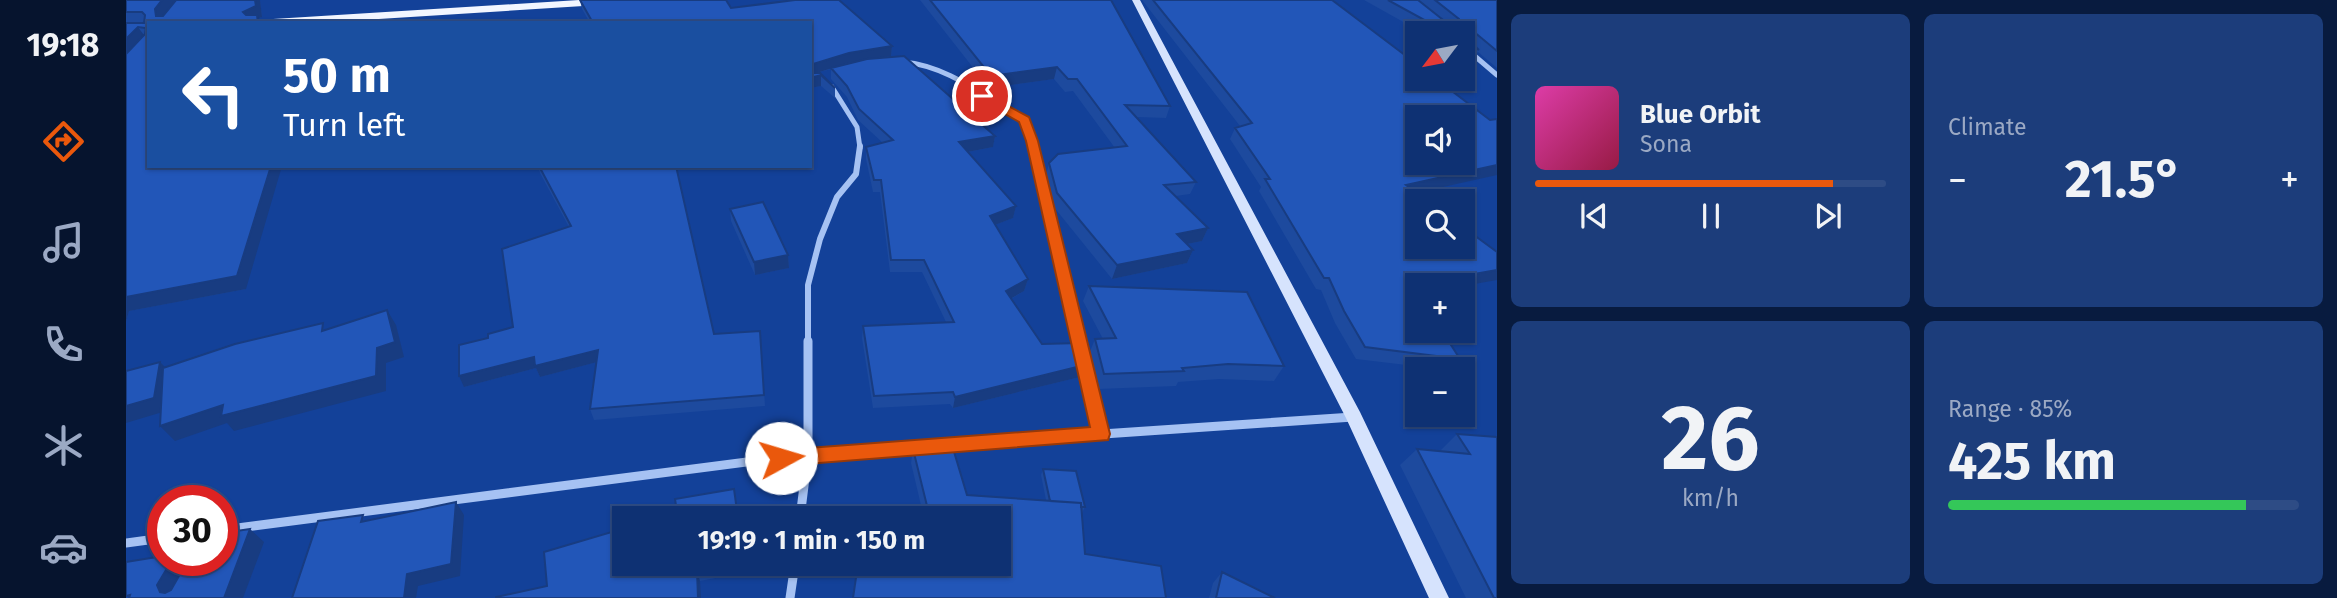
<!DOCTYPE html>
<html lang="en">
<head>
<meta charset="utf-8">
<style>
	body { margin:0; font-family:"Fira Sans",sans-serif; background:#1c3d7b; color:#f1f3f6; height:100vh; display:flex; flex-direction:column; font-size:26px; white-space:nowrap }
	* { box-sizing:border-box; margin:0 }
	p { font-size:23px; color:#9ba9c4 }
	.icon { flex:none; width:38px; height:38px; fill:none; stroke:currentColor; stroke-width:2; stroke-linecap:round; stroke-linejoin:round }
	.map { position:relative; flex:1; overflow:hidden }
	.details { display:flex; flex-direction:column; gap:14px; padding:14px; background:#081b3f; width:840px }
	.details>* { flex:none }
	.top-card { position:absolute; left:21px; top:21px; width:665px; height:147px; border-radius:0px; box-shadow:0 2px 5px #0004,0 0 0 2px #2e4c85; background:#1a4fa0; color:#fff; overflow:hidden }
	.needle { width:46px; rotate:238deg }
	.fabs { position:absolute; left:1279px; top:21px; display:grid; gap:14px }
	.fabs a { display:grid; place-items:center; width:70px; height:70px; border-radius:0px; background:#0e3173; box-shadow:0 2px 5px #0004,0 0 0 2px #2e4c85; font-size:35px }
	.speed { position:absolute; left:21px; top:485px; display:flex; gap:14px; font-size:35px; font-weight:700; text-align:center }
	.speed>* { display:grid; place-content:center; width:91px; height:91px; border-radius:50%; background:#0e3173; box-shadow:0 2px 5px #0004,0 0 0 2px #2e4c85; line-height:1 }
	.speed .limit { border:10px solid #d22; background:#fff; color:#111 }
	.pin { position:absolute; display:grid; place-items:center; width:60px; height:60px; color:#fff; margin:-30px; border:4px solid #fff; border-radius:50%; box-shadow:0 2px 7px #0007 }
	.me { position:absolute; width:77px; margin:-38px; rotate:84deg; stroke-linejoin:round; filter:drop-shadow(0 0 5px #0008) }
	.turn { display:flex; align-items:center; gap:24px; height:147px; padding:0 21px; font-size:32px }
	.turn .icon { width:91px; height:91px; stroke-width:2.5 }
	.turn b { display:block; font-size:49px; line-height:60px }
	.big { font-size:52px; font-weight:700; line-height:1.1 }
	.details .card { flex:1; display:flex; flex-direction:column; justify-content:center; gap:10px; min-width:0; padding:0 24px; border-radius:10px; background:#1c3d7b }
	.details .dial { align-items:center; gap:0 }
	.dial b { font-size:91px; line-height:1 }
	.song { display:flex; align-items:center; gap:21px }
	.cover { width:84px; height:84px; border-radius:10px; background:linear-gradient(135deg,hsl(320 70% 55%),hsl(340 70% 35%)) }
	.played { height:7px; border-radius:4px; background:linear-gradient(90deg,#ea580c 85%,#2e4c85 85%) }
	.keys { display:flex; justify-content:space-around; direction:ltr }
	.heat { display:flex; justify-content:space-between; align-items:center; font-size:38px; direction:ltr }
	.charge { height:10px; border-radius:5px; background:linear-gradient(90deg,#34c759 85%,#2e4c85 0) }
	.details .tiles { flex:1; display:grid; gap:14px; grid-template-columns:repeat(2,1fr) }
	.trip { position:absolute; left:486px; top:506px; width:399px; height:70px; border-radius:0px; background:#0e3173; box-shadow:0 2px 5px #0004,0 0 0 2px #2e4c85; font-weight:700; line-height:70px; text-align:center }
	main { display:flex; flex:1; min-height:0 }
	.tabs { display:flex; flex-direction:column; width:126px; justify-content:space-around; align-items:center; background:#06142e; color:#9ba9c4 }
	.tabs .icon { width:49px; height:49px }
	.tabs .current { color:#ea580c }
	.tabs b { font-size:32px; color:#f1f3f6 }
	.map>svg:first-child { display:block }
	.lines { fill:none; stroke-linecap:round; stroke-linejoin:round }
	.minor-far2 { stroke:#a6c2f3; stroke-width:5 }
	.minor-far1 { stroke:#a6c2f3; stroke-width:6 }
	.minor { stroke:#a6c2f3; stroke-width:9 }
	.secondary { fill:#d6e3fd; fill-rule:evenodd }
	.primary { fill:#f2f6ff; fill-rule:evenodd }
	.wall { fill:#1d4a9e }
	.shaded-wall { fill:#183c81 }
	.building { fill:#2256b8; stroke:#183c81; stroke-width:2; fill-rule:evenodd }
	.route { fill:#ea580c; stroke:#983908; stroke-width:2 }
</style>
</head>
<body>
<main>
<nav class="tabs">
<b>19:18</b>
<svg class="icon current" aria-label="directions" viewBox="0 0 24 24"><path d="M12 3l9 9-9 9-9-9zM9 14v-3h6M13 9l2 2-2 2"/></svg>
<svg class="icon" aria-label="music" viewBox="0 0 24 24"><path d="M9 18V5l10-2v13"/><circle cx="6" cy="18" r="3"/><circle cx="16" cy="16" r="3"/></svg>
<svg class="icon" aria-label="phone" viewBox="0 0 24 24"><path d="M5 4h4l2 5-3 2q2 4 5 5l2-3 5 2v4C11 20 4 13 5 4z"/></svg>
<svg class="icon" aria-label="climate" viewBox="0 0 24 24"><path d="M12 3v18M4 7l16 10M4 17L20 7"/></svg>
<svg class="icon" aria-label="car" viewBox="0 0 24 24"><path d="M5 17H2v-5l4-1 3-4h7l3 4 3 1v5h-3M9 17h6M6 11h13"/><circle cx="7" cy="17" r="2"/><circle cx="17" cy="17" r="2"/></svg>
</nav>
<div class="map">
<svg width="1371" height="598" viewBox="0 0 1371 598">
	<rect width="100%" height="100%" fill="#134199"/>
	<g class="lines">
		<path class="minor-far2" d="M 1337,46 L 1371,75
			M 777,62 C 824,66 859,98 899,120 L 908,148
			M 706,87 L 731,127 L 734,148"/>
		<path class="minor-far1" d="M 907,146 L 953,342
			M 682,342 L 682,285 L 694,239 L 711,197 L 730,174 L 734,146"/>
		<path class="minor" d="M 953,341 L 975,434
			M 674,518 L 682,454 L 682,341
			M 96,530 L 682,454 L 1227,417
			M 0,543 L 37,538
			M 664,598 L 669,564"/>
		<path class="secondary" d="M 1006,0 L 1014,0 L 1234,412 L 1323,598 L 1303,598 L 1220,418 Z"/>
		<path class="primary" d="M 453,0 L 510,0 L 505,3 L 189,23 L 126,23 L 131,20 Z"/>
	</g>
	<path class="wall" d="M 0,0 L 134,0 L 136,17 L 133,18 L 23,23 L 120,289 L 3,311 L 0,322 Z
		M 454,0 L 600,0 L 605,8 L 669,0 L 713,0 L 766,46 L 765,56 L 758,58 L 778,56 L 869,136 L 867,147 L 842,152 L 890,206 L 887,218 L 869,225 L 902,279 L 898,291 L 885,299 L 916,344 L 954,343 L 959,365 L 954,377 L 827,408 L 824,404 L 747,408 L 736,338 L 737,326 L 820,322 L 796,272 L 764,272 L 754,192 L 747,192 L 740,159 L 740,147 L 757,143 L 732,120 L 721,97 L 705,79 L 705,69 L 690,73 L 694,73 L 709,88 L 709,98 L 695,86 L 684,88 L 684,23 L 464,23 L 456,9 Z
		M 794,0 L 985,0 L 1044,106 L 1040,118 L 1011,117 L 1070,182 L 1064,194 L 1050,196 L 1082,228 L 1076,241 L 1061,244 L 1067,250 L 1061,263 L 986,279 L 927,206 L 920,175 L 923,163 L 989,148 L 947,91 L 939,92 L 928,79 L 863,88 Z
		M 1016,0 L 1206,0 L 1291,193 L 1292,331 L 1334,359 L 1324,369 L 1314,369 L 1230,359 L 1209,323 L 1195,290 L 1190,289 L 1133,191 L 1135,187 L 1104,139 L 1109,128 L 1114,126 Z
		M 1238,0 L 1371,0 L 1371,68 L 1352,52 L 1346,61 L 1337,56 L 1337,33 L 1297,33 Z
		M 412,166 L 550,166 L 588,334 L 634,331 L 639,406 L 468,420 L 464,409 L 471,362 L 414,377 L 410,368 L 338,387 L 362,338 L 387,327 L 443,227 L 414,173 Z
		M 604,209 L 662,255 L 663,268 L 629,275 L 605,221 Z
		M 963,286 L 1158,366 L 1148,381 L 1093,379 L 1052,382 L 1050,386 L 972,389 L 963,354 L 969,339 L 977,339 L 957,301 Z
		M 1331,434 L 1371,437 L 1371,598 L 1340,598 L 1274,465 L 1291,449 L 1314,451 Z
		M 787,449 L 841,495 L 920,500 L 915,475 L 917,469 L 959,507 L 956,513 L 959,554 L 873,518 L 798,518 L 785,463 Z
		M 499,564 L 618,564 L 620,572 L 574,581 L 421,586 Z
		M 1096,572 L 1149,598 L 1083,598 L 1087,583 Z"/>
	<path class="shaded-wall" d="M 36,0 L 51,0 L 36,20 L 30,16 L 29,9 Z
		M 129,0 L 134,0 L 136,17 L 133,18 L 136,23 L 123,23 L 117,12 Z
		M 12,27 L 20,38 L 0,58 L 0,39 Z
		M 766,46 L 765,56 L 722,63 L 684,75 L 684,65 L 723,53 Z
		M 931,67 L 928,79 L 863,88 L 865,76 Z
		M 695,75 L 695,86 L 684,88 L 684,78 Z
		M 869,136 L 867,147 L 831,154 L 833,142 Z
		M 1371,165 L 1371,175 L 1272,197 L 1280,185 Z
		M 145,166 L 156,166 L 120,289 L 3,311 L 0,322 L 0,297 Z
		M 890,206 L 887,218 L 861,228 L 864,216 Z
		M 1082,228 L 1076,241 L 1046,247 L 1051,234 Z
		M 1067,250 L 1061,263 L 986,279 L 991,265 Z
		M 662,255 L 663,268 L 629,275 L 628,262 Z
		M 1371,270 L 1371,280 L 1337,286 L 1292,285 L 1292,294 L 1286,285 Z
		M 902,279 L 898,291 L 877,303 L 880,291 Z
		M 261,310 L 270,325 L 278,357 L 260,363 L 260,391 L 108,431 L 101,423 L 49,441 L 34,426 L 251,348 Z
		M 472,350 L 475,361 L 414,377 L 410,368 L 338,387 L 333,376 L 408,357 Z
		M 34,362 L 46,374 L 40,411 L 0,423 L 0,406 Z
		M 959,365 L 954,377 L 827,408 L 829,397 Z
		M 330,502 L 338,515 L 334,576 L 292,586 L 290,598 L 278,598 L 281,574 Z
		M 124,529 L 138,542 L 117,598 L 98,598 Z
		M 46,560 L 59,560 L 66,566 L 48,598 L 34,592 L 31,585 Z
		M 571,570 L 574,581 L 575,598 L 572,598 Z"/>
	<path class="building" d="M 0,0 L 36,0 L 29,9 L 30,16 L 37,16 L 50,0 L 129,0 L 130,6 L 117,12 L 120,15 L 131,15 L 132,23 L 23,23 L 23,166 L 145,166 L 111,276 L 0,297 L 0,54 L 19,34 L 20,28 L 12,27 L 0,39 L 0,23 L 18,23 L 19,15 L 16,12 L 0,12 Z
		M 454,0 L 600,0 L 605,8 L 669,0 L 713,0 L 766,46 L 723,53 L 684,65 L 684,23 L 467,23 Z
		M 804,0 L 985,0 L 1044,106 L 999,105 L 1070,182 L 1038,185 L 1082,228 L 1051,234 L 1067,250 L 991,265 L 931,193 L 923,163 L 932,154 L 1001,146 L 951,79 L 942,79 L 931,67 L 865,76 Z
		M 1027,0 L 1206,0 L 1292,65 L 1292,79 L 1310,79 L 1364,120 L 1371,119 L 1371,165 L 1280,185 L 1302,201 L 1292,201 L 1292,247 L 1337,247 L 1337,227 L 1371,252 L 1371,270 L 1286,285 L 1292,294 L 1292,331 L 1316,331 L 1334,359 L 1239,347 L 1218,311 L 1203,278 L 1198,278 L 1139,179 L 1144,179 L 1109,128 L 1126,123 ZM 1292,117 L 1337,117 L 1337,163 L 1292,163 Z
		M 1262,0 L 1292,0 L 1326,27 L 1333,26 L 1333,19 L 1309,0 L 1371,0 L 1371,51 L 1347,31 L 1340,32 L 1339,37 L 1353,50 L 1337,41 L 1337,33 L 1322,33 Z
		M 778,56 L 869,136 L 833,142 L 890,206 L 864,216 L 902,279 L 880,291 L 916,344 L 954,343 L 959,365 L 829,397 L 827,392 L 748,396 L 737,326 L 828,322 L 798,260 L 765,260 L 755,180 L 748,180 L 740,147 L 767,140 L 733,109 L 721,86 L 705,68 L 741,59 Z
		M 684,73 L 694,73 L 709,88 L 695,75 L 684,78 Z
		M 413,166 L 550,166 L 588,334 L 634,331 L 638,395 L 464,409 L 472,350 L 409,366 L 408,357 L 333,376 L 333,345 L 362,338 L 362,334 L 387,327 L 376,249 L 445,226 Z
		M 637,202 L 662,255 L 628,262 L 604,209 Z
		M 963,286 L 1121,292 L 1158,366 L 1102,364 L 1056,368 L 1058,371 L 978,374 L 969,339 L 990,338 Z
		M 261,310 L 269,342 L 251,348 L 250,376 L 95,416 L 97,405 L 34,426 L 37,368 L 109,344 L 197,323 L 196,331 Z
		M 34,362 L 28,398 L 0,406 L 0,371 Z
		M 1331,434 L 1371,437 L 1371,598 L 1368,598 L 1291,449 L 1344,454 Z
		M 826,445 L 841,495 L 955,503 L 959,554 L 1035,566 L 1040,598 L 727,598 L 732,564 L 873,564 L 873,518 L 804,518 L 787,449 Z
		M 917,469 L 950,471 L 959,507 L 955,507 L 955,503 L 924,501 Z
		M 608,489 L 612,518 L 531,518 L 551,512 L 549,499 Z
		M 330,502 L 325,564 L 281,574 L 278,598 L 166,598 L 192,521 L 237,515 L 235,522 Z
		M 739,514 L 765,518 L 738,518 Z
		M 499,528 L 499,564 L 605,564 L 571,570 L 572,598 L 370,598 L 370,597 L 421,586 L 418,552 Z
		M 124,529 L 98,598 L 3,598 L 4,595 L 0,596 L 0,562 L 37,556 L 37,560 L 46,560 L 31,585 L 34,592 L 39,593 L 45,590 L 62,560 L 96,560 L 96,533 Z
		M 1096,572 L 1149,598 L 1090,598 Z"/>
	<path class="route" d="M 852,94 L 860,94 L 903,117 L 912,141 L 984,434 L 982,440 L 655,466 L 648,464 L 645,458 L 648,452 L 655,450 L 964,427 L 900,141 L 893,122 L 852,99 Z"/>
</svg>
<div class="fabs">
<a><svg class="needle" viewBox="-14 -14 28 28"><path d="M0-13l5 13h-10z" fill="#e53935"/><path d="M0 13l5-13h-10z" fill="#9ba9c4"/></svg></a>
<a><svg class="icon" aria-label="sound" viewBox="0 0 24 24"><path d="M4 9h4l5-4v14l-5-4H4zM17 9q2 3 0 6"/></svg></a>
<a><svg class="icon" aria-label="search" viewBox="0 0 24 24"><circle cx="10" cy="10" r="6"/><path d="M15 15l6 6"/></svg></a>
<a>+</a>
<a>−</a>
</div>
<div class="speed"><div class="limit">30</div></div>
<div class="pin" style="left:856px;top:96px;background:#d93025"><svg class="icon" aria-label="arrive" viewBox="0 0 24 24"><path d="M6 21V4h12l-3 4 3 4H6"/></svg></div>
<svg class="me" style="left:655px;top:458px" viewBox="-20 -20 40 40"><circle r="19" fill="#fff"/><path d="M0-13L10 11 0 6-10 11z" fill="#ea580c"/></svg>
<div class="trip">19:19 · 1 min · 150 m</div>
<div class="top-card">
<div class="turn"><svg class="icon" aria-label="left" viewBox="0 0 24 24"><path d="M17 20v-9H6M10 6l-5 5 5 5"/></svg><div><b>50 m</b>Turn left</div></div>
</div>
</div>
<section class="details">
<div class="tiles">
<div class="card">
<div class="song"><i class="cover"></i><div><b>Blue Orbit</b><p>Sona</p></div></div>
<div class="played"></div>
<div class="keys"><svg class="icon" aria-label="previous" viewBox="0 0 24 24"><path d="M18 5L8 12l10 7zM5 5v14"/></svg><svg class="icon" aria-label="pause" viewBox="0 0 24 24"><path d="M8 5v14M16 5v14"/></svg><svg class="icon" aria-label="next" viewBox="0 0 24 24"><path d="M6 5l10 7-10 7zM19 5v14"/></svg></div>
</div>
<div class="card"><p>Climate</p>
<div class="heat"><a>−</a><b class="big">21.5°</b><a>+</a></div>
</div>
<div class="card dial"><b>26</b><p>km/h</p></div>
<div class="card"><p>Range · 85%</p><b class="big">425 km</b><div class="charge"></div></div>
</div>
</section>
</main>
</body>
</html>
